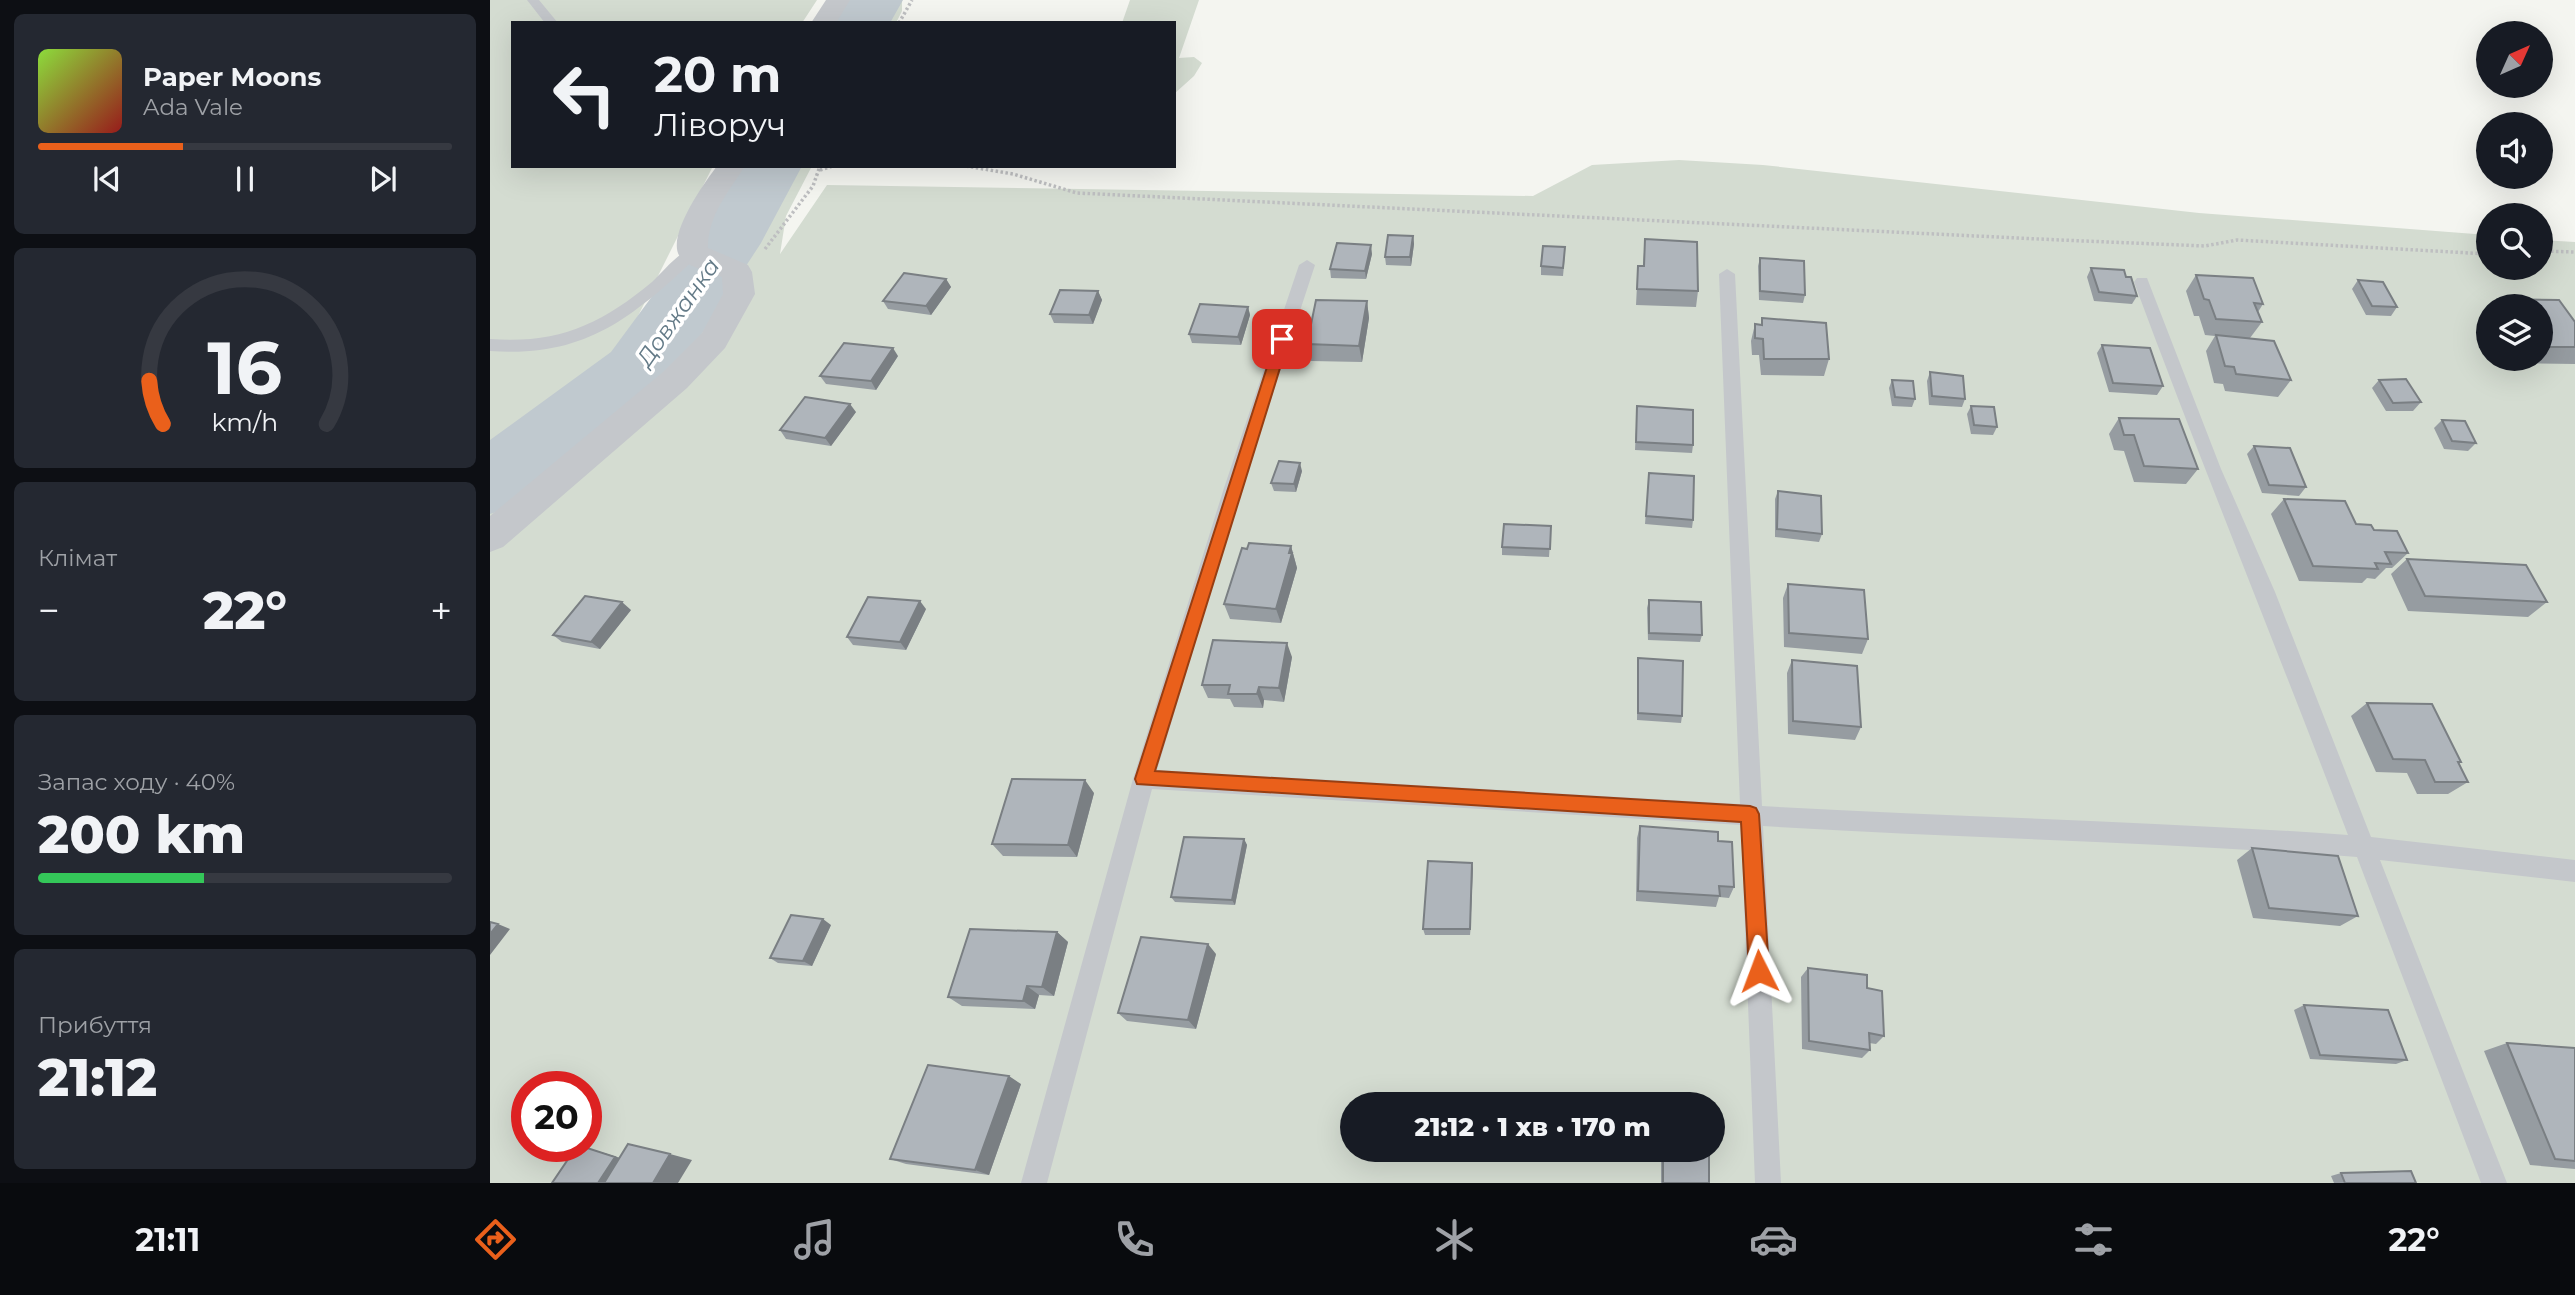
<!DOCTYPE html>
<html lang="uk">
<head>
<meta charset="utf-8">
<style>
	body { margin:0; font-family:Montserrat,sans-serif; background:#242831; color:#f1f3f6; height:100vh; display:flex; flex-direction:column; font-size:26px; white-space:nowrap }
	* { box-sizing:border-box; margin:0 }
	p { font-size:23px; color:#9ea1a6 }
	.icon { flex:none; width:38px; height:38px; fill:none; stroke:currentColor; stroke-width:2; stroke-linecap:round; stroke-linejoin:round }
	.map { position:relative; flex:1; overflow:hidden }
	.drawer { display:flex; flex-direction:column; gap:14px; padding:14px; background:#0d0f14; width:490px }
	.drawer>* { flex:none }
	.guide { position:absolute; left:21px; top:21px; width:665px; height:147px; border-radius:0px; box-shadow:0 7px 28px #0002; background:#171b24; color:#f1f3f6; overflow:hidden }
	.needle { width:46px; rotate:45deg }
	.controls { position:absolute; left:1986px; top:21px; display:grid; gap:14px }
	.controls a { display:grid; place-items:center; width:77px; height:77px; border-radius:50%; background:#171b24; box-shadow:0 7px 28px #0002; font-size:35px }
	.speed { position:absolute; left:21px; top:1071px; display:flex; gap:14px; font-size:35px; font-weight:700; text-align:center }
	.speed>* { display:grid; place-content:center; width:91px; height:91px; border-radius:50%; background:#171b24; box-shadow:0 7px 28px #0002; line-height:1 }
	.speed .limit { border:10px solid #d22; background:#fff; color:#111 }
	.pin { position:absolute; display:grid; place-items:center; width:60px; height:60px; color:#fff; margin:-30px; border-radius:14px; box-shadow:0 4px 10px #0006 }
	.me { position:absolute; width:77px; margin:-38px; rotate:357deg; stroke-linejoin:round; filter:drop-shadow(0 0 5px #0008) }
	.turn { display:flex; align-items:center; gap:24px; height:147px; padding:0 28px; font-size:32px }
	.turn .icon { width:91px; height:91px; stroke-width:2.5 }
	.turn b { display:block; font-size:49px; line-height:60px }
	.big { font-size:52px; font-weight:800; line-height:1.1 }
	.drawer .widget { flex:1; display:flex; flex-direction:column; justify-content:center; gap:10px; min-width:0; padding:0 24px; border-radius:10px; background:#242831 }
	.drawer .dial { align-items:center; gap:0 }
	.dial svg { height:182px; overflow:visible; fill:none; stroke:#363941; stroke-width:7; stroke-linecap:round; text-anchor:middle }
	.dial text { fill:#f1f3f6; stroke:none }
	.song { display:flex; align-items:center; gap:21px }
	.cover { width:84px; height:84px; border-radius:10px; background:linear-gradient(135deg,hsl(90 70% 55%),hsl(0 70% 35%)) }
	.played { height:7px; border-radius:4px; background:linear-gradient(90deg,#ea601b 35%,#363941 35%) }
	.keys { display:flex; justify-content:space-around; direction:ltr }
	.heat { display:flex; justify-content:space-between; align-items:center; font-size:38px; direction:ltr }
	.charge { height:10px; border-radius:5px; background:linear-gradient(90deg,#34c759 40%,#363941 0) }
	.trip { position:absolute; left:850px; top:1092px; width:385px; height:70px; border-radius:35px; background:#171b24; box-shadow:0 7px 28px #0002; font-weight:800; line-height:70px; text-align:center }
	.dock { display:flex; height:112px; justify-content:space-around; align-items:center; background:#090b0e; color:#9ea1a6 }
	.dock .icon { width:49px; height:49px }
	.dock .current { color:#ea601b }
	.dock b { font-size:32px; color:#f1f3f6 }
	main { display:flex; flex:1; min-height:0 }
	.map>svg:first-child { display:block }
	.green { fill:#d4dcd1; fill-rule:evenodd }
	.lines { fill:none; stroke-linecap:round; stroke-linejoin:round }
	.river { fill:#c0c9cf; fill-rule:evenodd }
	.path { stroke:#bebfc1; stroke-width:3.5; stroke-dasharray:2.5 2.5; stroke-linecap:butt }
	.lane { fill:#c4c7cb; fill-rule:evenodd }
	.street { fill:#c4c7cb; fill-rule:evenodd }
	.wall { fill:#969ca1 }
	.shaded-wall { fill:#7a7f83 }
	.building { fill:#afb5bb; stroke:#7a7f83; stroke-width:2 }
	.route { fill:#ea601b; stroke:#983e12; stroke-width:2 }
	.labels { text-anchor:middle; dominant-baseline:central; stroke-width:7; stroke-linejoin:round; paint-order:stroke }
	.water-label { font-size:23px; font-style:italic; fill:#637a87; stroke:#fff }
</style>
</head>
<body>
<main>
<section class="drawer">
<div class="widget">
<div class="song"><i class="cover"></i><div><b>Paper Moons</b><p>Ada Vale</p></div></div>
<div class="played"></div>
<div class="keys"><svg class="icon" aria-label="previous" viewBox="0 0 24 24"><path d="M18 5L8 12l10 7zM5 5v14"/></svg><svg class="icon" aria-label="pause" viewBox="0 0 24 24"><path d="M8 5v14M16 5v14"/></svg><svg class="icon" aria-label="next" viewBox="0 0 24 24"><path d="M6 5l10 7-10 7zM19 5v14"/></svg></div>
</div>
<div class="widget dial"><svg viewBox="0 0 100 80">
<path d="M14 69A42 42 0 1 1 86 69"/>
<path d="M14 69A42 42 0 0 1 8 50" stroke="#ea601b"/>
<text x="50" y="56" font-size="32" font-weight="700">16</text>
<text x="50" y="72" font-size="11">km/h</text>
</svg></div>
<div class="widget"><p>Клімат</p>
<div class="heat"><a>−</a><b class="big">22°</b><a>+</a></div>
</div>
<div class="widget"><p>Запас ходу · 40%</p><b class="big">200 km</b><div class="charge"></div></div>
<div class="widget"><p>Прибуття</p><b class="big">21:12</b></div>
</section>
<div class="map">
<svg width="2085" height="1183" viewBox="0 0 2085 1183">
	<rect width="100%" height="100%" fill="#f4f5f0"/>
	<path class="green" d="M 0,0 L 327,0 L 312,23 L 23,23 L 23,166 L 223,166 L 134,344 L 0,442 Z
		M 365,0 L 412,0 L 412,11 L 406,23 L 350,23 Z
		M 640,0 L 709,0 L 689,58 L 704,57 L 712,63 L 704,76 L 684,94 L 684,23 L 632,23 Z
		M 1189,160 L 1273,165 L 1709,213 L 1998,235 L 1998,268 L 2051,268 L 2051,240 L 2085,242 L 2085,1183 L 0,1183 L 0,551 L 153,396 L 83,427 L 48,479 L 0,520 L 0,455 L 143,358 L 176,291 L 219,258 L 259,166 L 322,166 L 296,216 L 290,254 L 337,185 L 1043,196 L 1102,165 ZM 1998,306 L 2051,306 L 2051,359 L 1998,359 ZM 37,1087 L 96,1087 L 96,1146 L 37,1146 ZM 863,1104 L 1223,1104 L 1223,1150 L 863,1150 Z"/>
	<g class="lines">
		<path class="river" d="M 357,0 L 413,0 L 400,23 L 344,23 Z
			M 248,166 L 312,166 L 271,243 L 175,390 L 29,505 L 0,514 L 0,440 L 121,352 L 208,234 Z"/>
		<path class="path" d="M 409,23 L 422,0
			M 476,166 L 523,174 L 587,193 L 1570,240 L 1715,246 L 1747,240 L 1998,254
			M 330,170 L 343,166
			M 275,249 L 323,186 L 330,166
			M 2051,251 L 2085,252"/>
		<path class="lane" d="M 37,0 L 49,0 L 68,23 L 55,23 Z
			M 203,248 L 208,250 L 208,256 C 142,318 95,358 0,351 L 0,339 C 68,344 110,325 162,282 C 173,272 188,252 203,248 Z
			M 817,260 L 825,265 L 752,488 L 667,770 L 1250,804 L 1229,274 L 1237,269 L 1245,274 L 1272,806 C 1467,817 1663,821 1858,835 C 1788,651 1713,468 1644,282 L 1647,278 L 1657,278 L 1731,469 L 1785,592 L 1881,837 L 2085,860 L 2085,882 L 1890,860 L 2017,1183 L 1991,1183 L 1867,857 C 1669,842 1471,838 1273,826 L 1291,1183 L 1265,1183 L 1251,825 L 662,789 L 557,1183 L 531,1183 L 643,779 L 734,488 L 809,265 Z"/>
		<path class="street" d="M 336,0 L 360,0 L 346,23 L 321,23 Z
			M 227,166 L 255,166 C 239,191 217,217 218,248 L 258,265 L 262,272 L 265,294 L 235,348 L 197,388 L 13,547 L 0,552 L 0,516 L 173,372 L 212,333 L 233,294 L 232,277 C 220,272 201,268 192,259 C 172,241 215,182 227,166 Z"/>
	</g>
	<path class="wall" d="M 923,236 L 924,244 L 921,266 L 896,265 L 895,257 Z
		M 1155,239 L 1208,291 L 1206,307 L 1146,305 L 1148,266 L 1153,266 Z
		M 882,254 L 876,279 L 841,278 L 840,269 Z
		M 1075,255 L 1073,276 L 1051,275 L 1051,266 Z
		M 1270,258 L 1315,295 L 1313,303 L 1269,300 L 1268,266 Z
		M 1601,268 L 1636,277 L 1647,296 L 1642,304 L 1604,301 L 1597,277 Z
		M 1706,275 L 1773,304 L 1768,312 L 1772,322 L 1760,338 L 1801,380 L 1788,397 L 1735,391 L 1733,384 L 1724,383 L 1716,351 L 1725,336 L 1715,335 L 1709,316 L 1704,316 L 1696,291 Z
		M 456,279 L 461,287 L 441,315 L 398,309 L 393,301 Z
		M 1868,280 L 1907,307 L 1901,316 L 1876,315 L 1862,289 Z
		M 608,291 L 612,300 L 603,324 L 564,323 L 560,314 Z
		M 2008,299 L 2069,300 L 2085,322 L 2085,364 L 2025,363 L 2022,359 L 2051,359 L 2051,306 L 2001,306 Z
		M 877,301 L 879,318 L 872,362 L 821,361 L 817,344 Z
		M 758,307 L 760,315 L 751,345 L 702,343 L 699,334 Z
		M 1998,309 L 1998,323 L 1993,315 Z
		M 1272,318 L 1339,359 L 1334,376 L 1271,375 L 1269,355 L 1262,355 L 1261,341 L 1265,324 L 1271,325 Z
		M 1612,345 L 1673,386 L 1667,395 L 1619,392 L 1607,353 Z
		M 408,356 L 386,390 L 336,384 L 330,376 Z
		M 1440,372 L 1475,399 L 1472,407 L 1439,405 L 1437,381 Z
		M 1402,380 L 1425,399 L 1422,407 L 1402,406 L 1399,388 Z
		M 1889,380 L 1931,402 L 1923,411 L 1896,411 L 1882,388 Z
		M 1147,406 L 1203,445 L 1202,453 L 1145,450 Z
		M 1481,406 L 1507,427 L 1503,435 L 1481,434 L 1477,414 Z
		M 366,412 L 341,446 L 296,439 L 290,430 Z
		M 1629,418 L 1708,469 L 1696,484 L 1644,482 L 1634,451 L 1624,450 L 1619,434 Z
		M 1952,420 L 1986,443 L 1978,451 L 1954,449 L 1944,428 Z
		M 1764,446 L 1816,487 L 1809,496 L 1772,493 L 1757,454 Z
		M 812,471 L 806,492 L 784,491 L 781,483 Z
		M 1159,473 L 1203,520 L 1202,528 L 1155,524 Z
		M 1288,491 L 1332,534 L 1329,542 L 1285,537 L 1285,499 Z
		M 1794,499 L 1884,530 L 1918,553 L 1902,568 L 1896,568 L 1885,579 L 1877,578 L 1872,583 L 1809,581 L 1781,514 Z
		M 1061,526 L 1059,557 L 1012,555 L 1012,547 Z
		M 801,546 L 807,568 L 791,623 L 740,619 L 734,604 L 757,549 Z
		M 1917,559 L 2057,602 L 2038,617 L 1918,611 L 1901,574 Z
		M 1298,584 L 1378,639 L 1372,654 L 1294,647 L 1293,598 Z
		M 1159,600 L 1212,635 L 1210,642 L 1158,640 L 1157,608 Z
		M 436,609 L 416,650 L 363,645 L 357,637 Z
		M 141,610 L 110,649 L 72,642 L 63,635 Z
		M 802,657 L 794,702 L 774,700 L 773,708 L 744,707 L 740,699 L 718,698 L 712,685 Z
		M 1148,658 L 1192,716 L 1191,723 L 1147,720 Z
		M 1302,660 L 1371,727 L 1365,740 L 1298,734 L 1297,673 Z
		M 1877,703 L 1971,762 L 1969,764 L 1978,782 L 1958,794 L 1927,794 L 1917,773 L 1886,772 L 1861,716 Z
		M 604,793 L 587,857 L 513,856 L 502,844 Z
		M 1150,826 L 1228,841 L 1244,887 L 1239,898 L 1229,897 L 1226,907 L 1146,901 L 1147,838 Z
		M 754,839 L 757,845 L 745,905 L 685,902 L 681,897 Z
		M 1762,848 L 1868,916 L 1850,926 L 1763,918 L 1747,860 Z
		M 982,863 L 980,935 L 935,935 L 933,929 Z
		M 341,925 L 322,966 L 288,963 L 280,958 Z
		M 567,932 L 578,942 L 564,996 L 549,995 L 545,1009 L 472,1006 L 458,997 Z
		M 726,954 L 706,1029 L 637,1021 L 628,1013 Z
		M 1318,968 L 1377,988 L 1394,1036 L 1386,1044 L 1379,1043 L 1380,1050 L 1372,1058 L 1312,1049 L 1311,977 Z
		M 1814,1005 L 1917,1060 L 1906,1064 L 1820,1059 L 1804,1010 Z
		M 2017,1043 L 2085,1048 L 2085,1169 L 2040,1165 L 1994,1051 Z
		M 531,1084 L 499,1175 L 416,1164 L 400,1159 Z
		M 1171,1150 L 1219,1150 L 1219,1183 L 1171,1183 Z
		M 1851,1173 L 1926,1183 L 1844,1183 L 1841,1176 Z"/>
	<path class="shaded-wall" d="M 923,236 L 924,244 L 921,266 L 920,257 Z
		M 881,245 L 882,254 L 876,279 L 875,271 Z
		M 456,279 L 461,287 L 441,315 L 436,306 Z
		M 608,291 L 612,300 L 603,324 L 599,315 Z
		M 877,301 L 879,318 L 872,362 L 869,346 Z
		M 758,307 L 760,315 L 751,345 L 748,337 Z
		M 403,348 L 408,356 L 386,390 L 381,381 Z
		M 360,404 L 366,412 L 341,446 L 335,438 Z
		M 810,463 L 812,471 L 806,492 L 804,484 Z
		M 801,546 L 807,568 L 791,623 L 786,609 Z
		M 430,601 L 436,609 L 416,650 L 410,642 Z
		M 132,602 L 141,610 L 110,649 L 101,642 Z
		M 797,643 L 802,657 L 794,702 L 789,688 Z
		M 769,687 L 774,700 L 773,708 L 767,694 Z
		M 595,780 L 604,793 L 587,857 L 578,845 Z
		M 754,839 L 757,845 L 745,905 L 742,900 Z
		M 982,863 L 983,868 L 980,935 L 980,929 Z
		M 333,919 L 341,925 L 322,966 L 313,961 Z
		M 8,924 L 20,929 L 0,955 L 0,934 Z
		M 567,932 L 578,942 L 564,996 L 552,987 Z
		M 718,944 L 726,954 L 706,1029 L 698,1020 Z
		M 537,986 L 549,995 L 545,1009 L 533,1001 Z
		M 519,1076 L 531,1084 L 499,1175 L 485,1170 Z
		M 91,1146 L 137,1160 L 122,1183 L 108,1183 Z
		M 180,1154 L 202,1160 L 188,1183 L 163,1183 Z"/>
	<path class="building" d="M 898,235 L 923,236 L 920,257 L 895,257 Z
		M 1155,239 L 1207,242 L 1208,291 L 1147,289 L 1148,266 L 1154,266 Z
		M 847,243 L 881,245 L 875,271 L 840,269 Z
		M 1053,246 L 1075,247 L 1073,268 L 1051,266 Z
		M 1270,258 L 1314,261 L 1315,295 L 1270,291 Z
		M 1601,268 L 1634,270 L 1636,277 L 1641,277 L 1647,296 L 1609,292 Z
		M 414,273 L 456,279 L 436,306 L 393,301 Z
		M 1706,275 L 1763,278 L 1773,304 L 1764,303 L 1772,322 L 1726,319 L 1719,300 L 1714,299 Z
		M 1868,280 L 1893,282 L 1907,307 L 1882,306 Z
		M 570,290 L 608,291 L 599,315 L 560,314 Z
		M 2008,299 L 2069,300 L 2085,322 L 2085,347 L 2051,347 L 2051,306 L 2013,306 Z
		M 826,300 L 877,301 L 869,346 L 817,344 Z
		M 710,304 L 758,307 L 748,337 L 699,334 Z
		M 1272,318 L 1336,323 L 1339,359 L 1274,359 L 1273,339 L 1265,338 L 1265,324 L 1272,325 Z
		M 1726,335 L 1784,341 L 1801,380 L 1746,374 L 1744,367 L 1735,366 Z
		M 354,343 L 403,348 L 381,381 L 330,376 Z
		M 1612,345 L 1660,348 L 1673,386 L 1623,383 Z
		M 1440,372 L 1473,376 L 1475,399 L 1442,396 Z
		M 1916,379 L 1931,402 L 1903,403 L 1889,380 Z
		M 1402,380 L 1423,381 L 1425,399 L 1405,397 Z
		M 315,397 L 360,404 L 335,438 L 290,430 Z
		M 1147,406 L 1203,410 L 1203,445 L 1146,442 Z
		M 1481,406 L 1504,407 L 1507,427 L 1484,425 Z
		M 1629,418 L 1689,419 L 1708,469 L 1654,466 L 1644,435 L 1634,435 Z
		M 1952,420 L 1975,421 L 1986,443 L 1962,441 Z
		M 1764,446 L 1800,448 L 1816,487 L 1779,485 Z
		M 789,461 L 810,463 L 804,484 L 781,483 Z
		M 1159,473 L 1204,476 L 1203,520 L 1156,516 Z
		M 1288,491 L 1331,496 L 1332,534 L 1287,529 Z
		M 1794,499 L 1855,501 L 1866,524 L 1881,525 L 1884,530 L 1907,531 L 1918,553 L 1895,552 L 1901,564 L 1885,563 L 1888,569 L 1823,566 Z
		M 1014,524 L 1061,526 L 1060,549 L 1012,547 Z
		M 759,543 L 801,546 L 799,553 L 802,553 L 786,609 L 734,604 L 752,548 L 757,549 Z
		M 1917,559 L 2036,565 L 2057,602 L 1935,596 Z
		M 1298,584 L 1374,590 L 1378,639 L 1299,633 Z
		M 95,596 L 132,602 L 101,642 L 63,635 Z
		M 378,597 L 430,601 L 410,642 L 357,637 Z
		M 1159,600 L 1211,602 L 1212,635 L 1159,633 Z
		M 723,640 L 797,643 L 789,688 L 769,687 L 767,694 L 738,694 L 740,685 L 712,685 Z
		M 1148,658 L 1193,661 L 1192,716 L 1148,713 Z
		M 1302,660 L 1367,666 L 1371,727 L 1303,721 Z
		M 1877,703 L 1942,704 L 1971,762 L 1968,762 L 1978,782 L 1945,782 L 1935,760 L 1903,759 Z
		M 522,779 L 595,780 L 578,845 L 502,844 Z
		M 1150,826 L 1228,832 L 1228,841 L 1242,842 L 1244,887 L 1229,886 L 1230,896 L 1148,891 Z
		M 694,837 L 754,839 L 742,900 L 681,897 Z
		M 1762,848 L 1848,856 L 1868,916 L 1779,908 Z
		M 938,861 L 982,863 L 980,929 L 933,929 Z
		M 301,915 L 333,919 L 313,961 L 280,958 Z
		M 0,922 L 8,924 L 0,934 Z
		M 480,929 L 567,932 L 552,987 L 537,986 L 533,1001 L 458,997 Z
		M 651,937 L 718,944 L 698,1020 L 628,1013 Z
		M 1318,968 L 1377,975 L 1377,988 L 1392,991 L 1394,1036 L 1379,1033 L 1380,1050 L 1319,1041 Z
		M 1814,1005 L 1898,1010 L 1917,1060 L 1830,1055 Z
		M 2017,1043 L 2085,1048 L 2085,1161 L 2065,1159 Z
		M 438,1065 L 519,1076 L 485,1170 L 400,1159 Z
		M 138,1144 L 180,1154 L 163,1183 L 114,1183 Z
		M 87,1146 L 91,1146 L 125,1157 L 108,1183 L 62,1183 Z
		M 1173,1150 L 1219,1150 L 1219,1183 L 1173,1183 Z
		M 1921,1171 L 1926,1183 L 1855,1183 L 1851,1173 Z"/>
	<path class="route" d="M 792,334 L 799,339 L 665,771 L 1260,806 L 1266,808 L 1269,814 L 1279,971 L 1276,978 L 1269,981 L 1262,978 L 1259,971 L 1251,822 L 647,784 L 645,779 L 786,339 Z"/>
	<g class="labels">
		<g class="water-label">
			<text transform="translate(188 312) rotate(-55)">Довжанка</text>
		</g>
	</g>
</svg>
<div class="controls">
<a><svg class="needle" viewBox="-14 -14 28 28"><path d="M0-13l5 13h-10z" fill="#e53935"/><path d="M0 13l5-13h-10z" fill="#9ea1a6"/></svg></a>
<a><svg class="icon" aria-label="sound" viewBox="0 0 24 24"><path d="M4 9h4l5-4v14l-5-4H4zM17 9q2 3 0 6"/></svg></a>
<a><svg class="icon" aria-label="search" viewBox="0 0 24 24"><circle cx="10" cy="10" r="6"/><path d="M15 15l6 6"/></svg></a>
<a><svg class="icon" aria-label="layers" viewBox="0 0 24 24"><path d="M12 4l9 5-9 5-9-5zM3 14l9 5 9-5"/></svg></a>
</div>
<div class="speed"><div class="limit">20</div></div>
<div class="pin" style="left:792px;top:339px;background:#d93025"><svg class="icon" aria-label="arrive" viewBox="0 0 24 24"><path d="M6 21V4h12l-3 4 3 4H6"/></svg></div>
<svg class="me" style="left:1269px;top:971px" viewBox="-20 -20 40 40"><path d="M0-17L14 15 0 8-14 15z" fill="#ea601b" stroke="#fff" stroke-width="4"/></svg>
<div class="trip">21:12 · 1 хв · 170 m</div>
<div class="guide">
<div class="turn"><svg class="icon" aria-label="left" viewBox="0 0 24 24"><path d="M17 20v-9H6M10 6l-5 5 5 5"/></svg><div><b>20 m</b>Ліворуч</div></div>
</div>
</div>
</main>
<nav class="dock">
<b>21:11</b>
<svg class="icon current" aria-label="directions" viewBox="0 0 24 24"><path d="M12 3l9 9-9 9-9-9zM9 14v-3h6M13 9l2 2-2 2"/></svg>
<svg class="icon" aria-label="music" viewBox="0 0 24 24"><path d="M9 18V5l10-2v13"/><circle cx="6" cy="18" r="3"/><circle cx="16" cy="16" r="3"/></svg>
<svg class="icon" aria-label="phone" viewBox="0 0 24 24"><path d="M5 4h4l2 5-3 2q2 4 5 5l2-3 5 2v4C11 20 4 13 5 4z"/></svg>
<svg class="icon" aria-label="climate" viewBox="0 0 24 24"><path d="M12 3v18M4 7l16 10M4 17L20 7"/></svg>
<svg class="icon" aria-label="car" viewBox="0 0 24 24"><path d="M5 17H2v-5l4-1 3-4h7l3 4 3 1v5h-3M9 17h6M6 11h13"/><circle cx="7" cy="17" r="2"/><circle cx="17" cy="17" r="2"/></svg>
<svg class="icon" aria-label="filters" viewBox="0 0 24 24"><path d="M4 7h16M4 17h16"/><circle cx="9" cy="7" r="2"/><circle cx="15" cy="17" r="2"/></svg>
<b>22°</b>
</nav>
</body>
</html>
